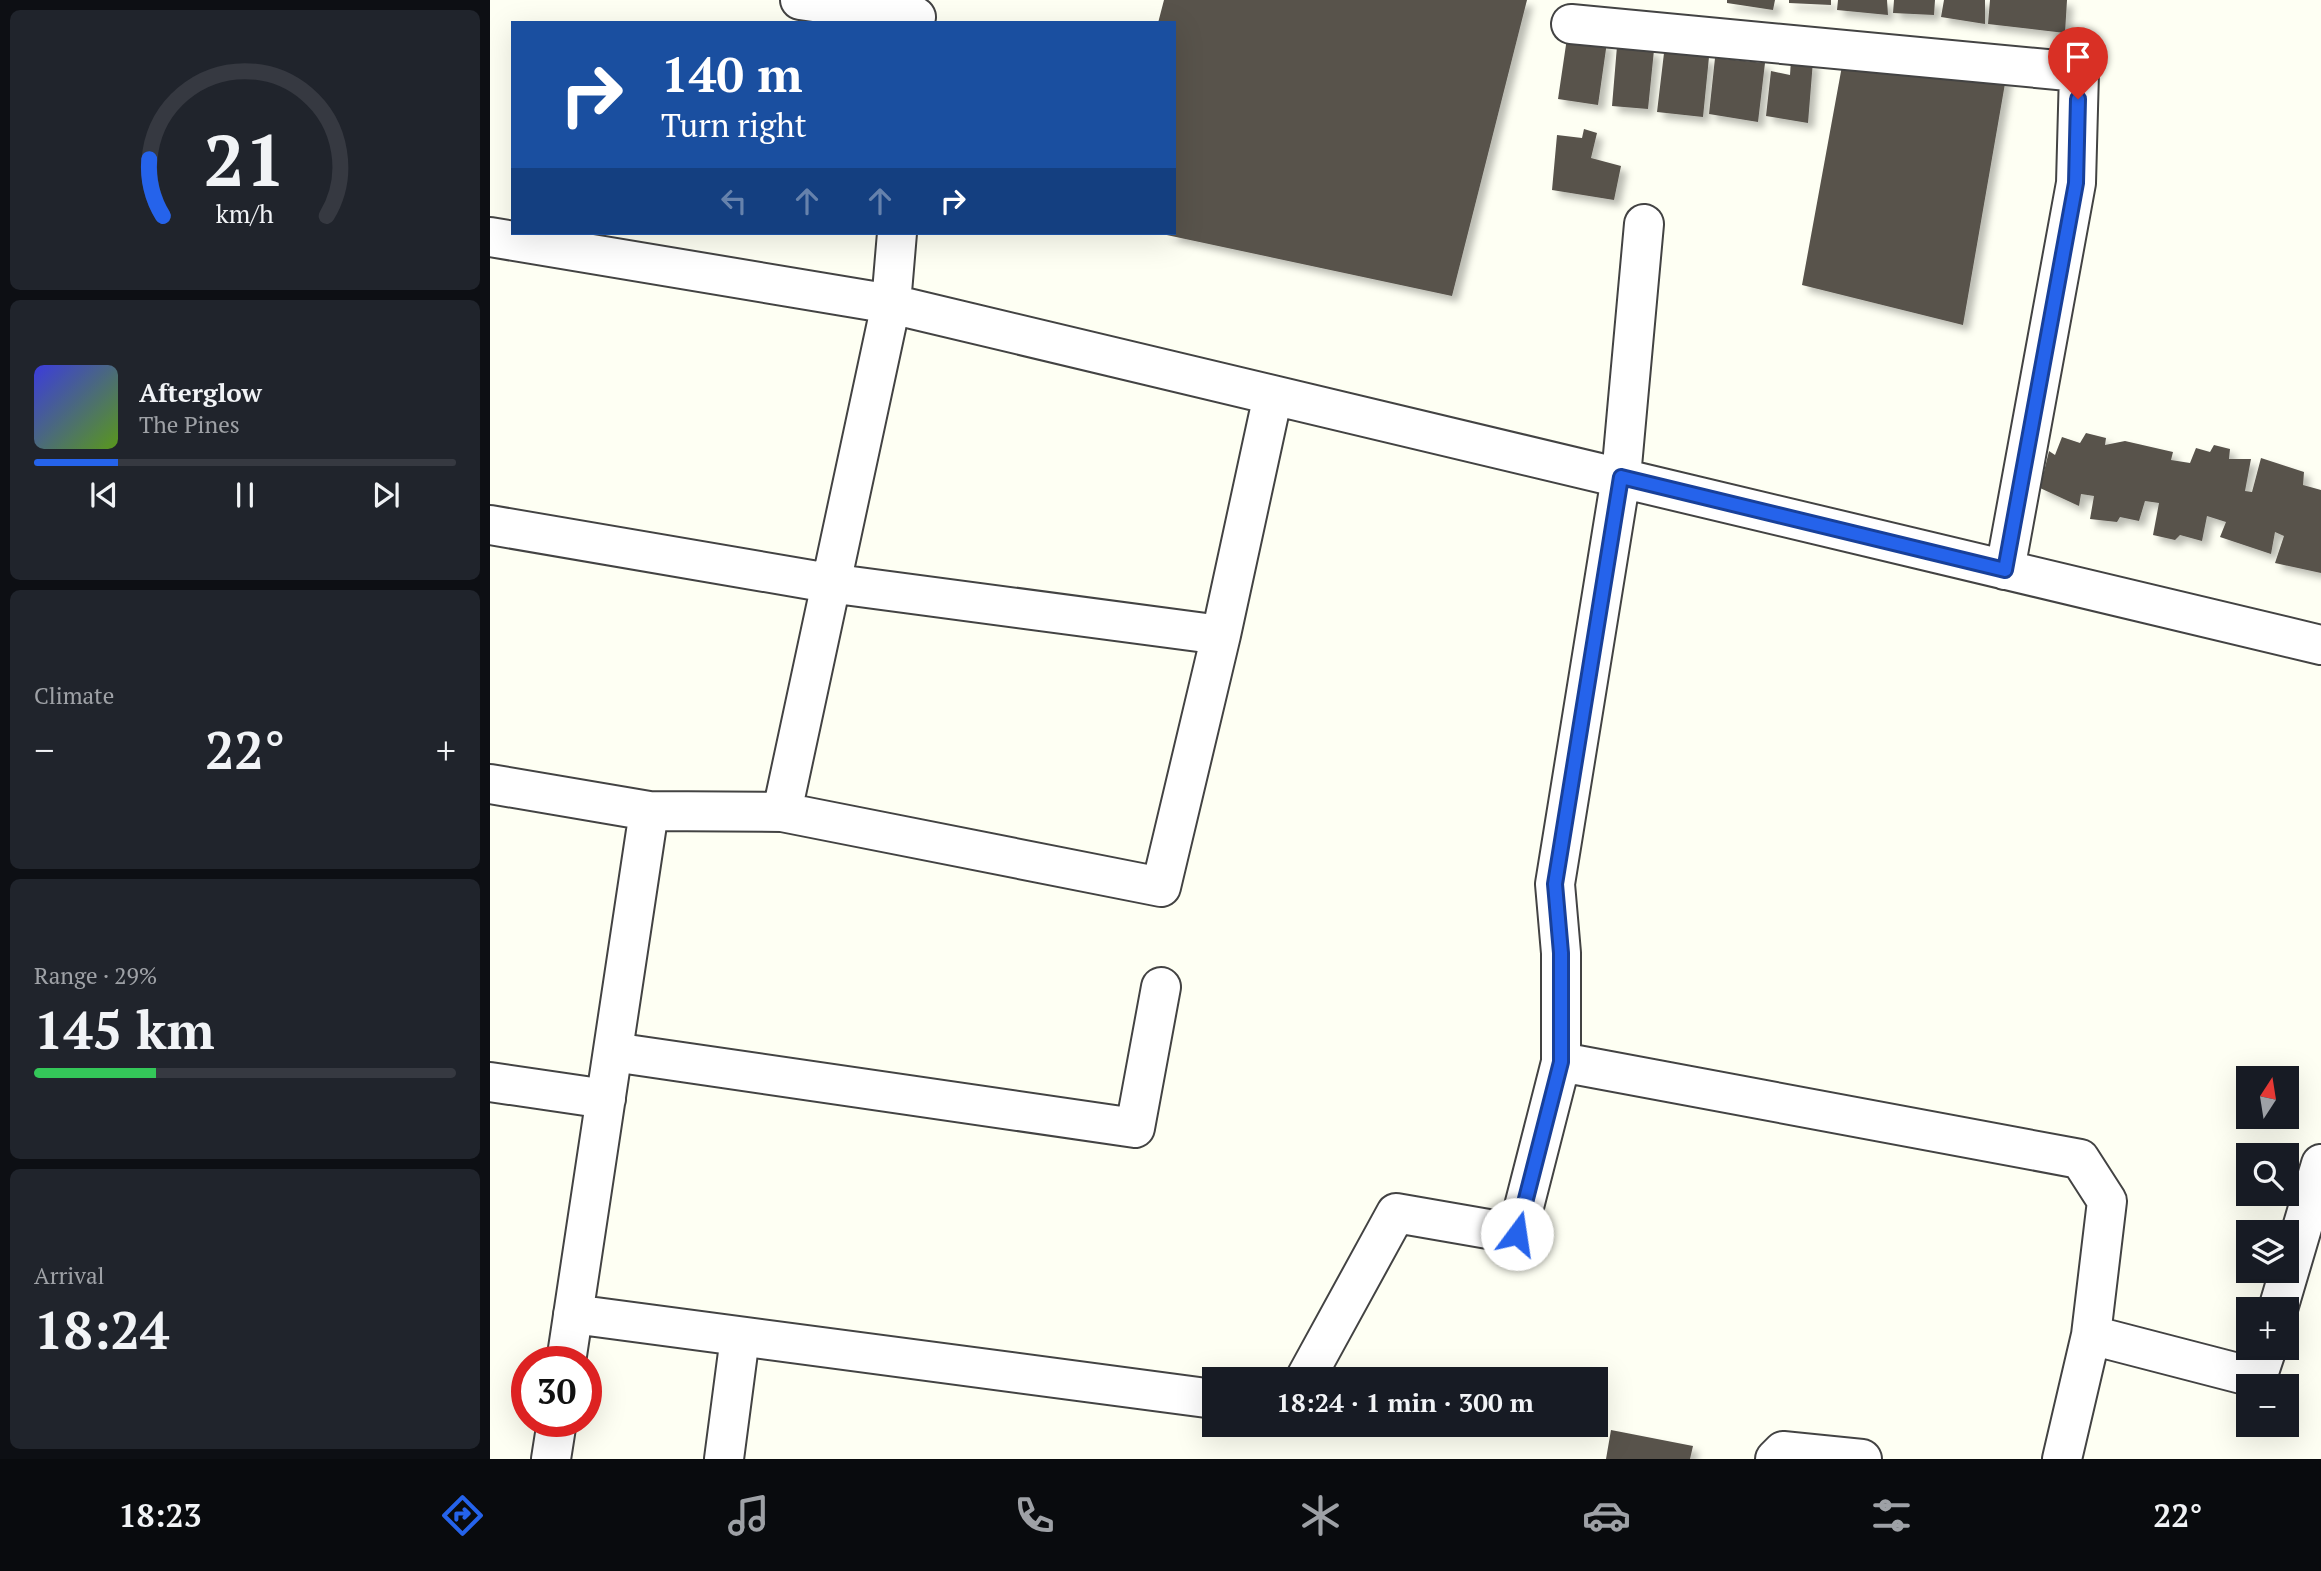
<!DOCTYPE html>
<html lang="en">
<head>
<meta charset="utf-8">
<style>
	body { margin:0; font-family:"PT Serif",serif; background:#20242c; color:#f1f3f6; height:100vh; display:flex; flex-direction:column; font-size:26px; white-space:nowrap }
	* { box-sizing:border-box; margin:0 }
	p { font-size:23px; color:#9ea1a6 }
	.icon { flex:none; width:38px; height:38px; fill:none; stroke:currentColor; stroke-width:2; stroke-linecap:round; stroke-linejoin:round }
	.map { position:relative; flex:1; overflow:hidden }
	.drawer { display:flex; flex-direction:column; gap:10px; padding:10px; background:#0d0f14; width:490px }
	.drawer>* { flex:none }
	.guide { position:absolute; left:21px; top:21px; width:665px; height:214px; border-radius:0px; box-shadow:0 7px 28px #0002; background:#1a4fa0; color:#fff; overflow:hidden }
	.needle { width:46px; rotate:12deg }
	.buttons { position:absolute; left:1746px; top:1066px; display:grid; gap:14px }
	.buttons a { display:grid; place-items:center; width:63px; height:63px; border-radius:0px; background:#171b24; box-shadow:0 7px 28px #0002; font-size:35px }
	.speed { position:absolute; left:21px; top:1346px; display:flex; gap:14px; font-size:35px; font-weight:700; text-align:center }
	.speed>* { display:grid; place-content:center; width:91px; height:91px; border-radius:50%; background:#171b24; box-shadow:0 7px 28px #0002; line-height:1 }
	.speed .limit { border:10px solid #d22; background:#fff; color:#111 }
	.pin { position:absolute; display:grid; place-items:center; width:60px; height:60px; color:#fff; margin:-72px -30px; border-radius:50% 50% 50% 0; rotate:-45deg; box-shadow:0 0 7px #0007 }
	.pin .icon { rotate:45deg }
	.me { position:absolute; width:77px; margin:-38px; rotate:14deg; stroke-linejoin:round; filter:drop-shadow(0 0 5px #0008) }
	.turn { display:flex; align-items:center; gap:24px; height:147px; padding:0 35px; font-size:32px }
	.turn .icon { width:91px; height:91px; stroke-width:2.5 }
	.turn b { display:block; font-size:49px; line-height:60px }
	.lanes { display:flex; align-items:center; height:66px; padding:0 35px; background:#0003; justify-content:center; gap:35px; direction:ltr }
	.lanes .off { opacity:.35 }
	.big { font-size:52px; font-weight:800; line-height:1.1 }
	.drawer .card { flex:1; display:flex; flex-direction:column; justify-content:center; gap:10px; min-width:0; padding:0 24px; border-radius:10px; background:#20242c }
	.drawer .dial { align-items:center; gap:0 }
	.dial svg { height:182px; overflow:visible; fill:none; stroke:#363941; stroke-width:7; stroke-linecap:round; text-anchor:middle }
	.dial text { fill:#f1f3f6; stroke:none }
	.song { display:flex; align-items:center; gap:21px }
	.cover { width:84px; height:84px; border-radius:10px; background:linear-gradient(135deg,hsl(240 70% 55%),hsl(90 70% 35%)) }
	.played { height:7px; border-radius:4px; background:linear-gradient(90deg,#2563eb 20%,#363941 20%) }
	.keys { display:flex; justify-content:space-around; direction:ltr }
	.heat { display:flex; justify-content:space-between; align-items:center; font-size:38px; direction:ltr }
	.charge { height:10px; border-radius:5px; background:linear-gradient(90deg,#34c759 29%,#363941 0) }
	.trip { position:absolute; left:712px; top:1367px; width:406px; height:70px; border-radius:0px; background:#171b24; box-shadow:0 7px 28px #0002; font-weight:800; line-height:70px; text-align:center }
	.menu { display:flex; height:112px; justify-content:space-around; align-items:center; background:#090b0e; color:#9ea1a6 }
	.menu .icon { width:49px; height:49px }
	.menu .current { color:#2563eb }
	.menu b { font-size:32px; color:#f1f3f6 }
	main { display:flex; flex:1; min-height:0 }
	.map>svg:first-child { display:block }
	.building { fill:#58534c; filter:url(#shadow) }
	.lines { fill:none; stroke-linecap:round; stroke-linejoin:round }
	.minor-casing { stroke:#434343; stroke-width:42 }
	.minor { stroke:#fff; stroke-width:38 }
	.route-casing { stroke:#184099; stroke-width:18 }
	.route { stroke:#2563eb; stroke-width:12 }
</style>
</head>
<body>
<main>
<section class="drawer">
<div class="card dial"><svg viewBox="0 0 100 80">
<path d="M14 69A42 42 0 1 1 86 69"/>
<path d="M14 69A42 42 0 0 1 8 44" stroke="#2563eb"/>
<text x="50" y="56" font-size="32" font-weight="700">21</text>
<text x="50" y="72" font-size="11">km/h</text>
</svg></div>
<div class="card">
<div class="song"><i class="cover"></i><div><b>Afterglow</b><p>The Pines</p></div></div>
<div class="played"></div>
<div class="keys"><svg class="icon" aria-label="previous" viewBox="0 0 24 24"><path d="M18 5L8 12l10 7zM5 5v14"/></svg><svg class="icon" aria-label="pause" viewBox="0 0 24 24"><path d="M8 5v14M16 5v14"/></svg><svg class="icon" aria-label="next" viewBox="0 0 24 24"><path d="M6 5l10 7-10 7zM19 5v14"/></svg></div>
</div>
<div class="card"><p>Climate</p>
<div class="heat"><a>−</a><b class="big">22°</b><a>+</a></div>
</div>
<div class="card"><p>Range · 29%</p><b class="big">145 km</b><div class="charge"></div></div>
<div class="card"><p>Arrival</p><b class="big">18:24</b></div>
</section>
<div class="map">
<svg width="1831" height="1459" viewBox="0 0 1831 1459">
	<defs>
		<filter id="shadow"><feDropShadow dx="6" dy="6" stdDeviation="3.5" flood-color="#0004"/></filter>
	</defs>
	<rect width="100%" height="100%" fill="#fefff3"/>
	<path class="building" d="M 674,0 L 1037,0 L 962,296 L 672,234 L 684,233 L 684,23 L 668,23 Z
		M 1237,0 L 1285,0 L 1283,10 L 1237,3 Z
		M 1299,0 L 1341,0 L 1341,5 L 1299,3 Z
		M 1348,0 L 1397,0 L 1398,15 L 1347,10 Z
		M 1404,0 L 1445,0 L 1444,15 L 1403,13 Z
		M 1454,0 L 1495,0 L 1495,24 L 1451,17 Z
		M 1500,0 L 1577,0 L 1575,33 L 1498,24 Z
		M 1077,38 L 1117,42 L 1108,105 L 1068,99 Z
		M 1127,46 L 1164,50 L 1158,109 L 1122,106 Z
		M 1174,53 L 1219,57 L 1213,117 L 1167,112 Z
		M 1354,55 L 1517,72 L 1473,325 L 1312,285 Z
		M 1225,58 L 1275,63 L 1268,122 L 1219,114 Z
		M 1301,60 L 1323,61 L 1318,123 L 1276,116 L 1281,71 L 1300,75 Z
		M 1094,129 L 1107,133 L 1101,158 L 1131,166 L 1124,200 L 1062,190 L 1067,135 L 1092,138 Z
		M 1596,433 L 1616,438 L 1615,445 L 1635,441 L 1683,452 L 1681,460 L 1700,463 L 1706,448 L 1720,452 L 1724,445 L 1740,449 L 1739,459 L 1761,459 L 1755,491 L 1762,492 L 1771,458 L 1814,472 L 1813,485 L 1831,490 L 1831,573 L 1785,563 L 1794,536 L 1785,532 L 1781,554 L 1730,537 L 1736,522 L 1717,516 L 1712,541 L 1690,535 L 1685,540 L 1663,535 L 1669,503 L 1655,501 L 1649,521 L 1630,517 L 1627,522 L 1600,519 L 1604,496 L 1591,494 L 1589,506 L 1550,488 L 1559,451 L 1565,455 L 1572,437 L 1590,443 Z
		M 1121,1430 L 1203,1446 L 1200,1459 L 1116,1459 Z"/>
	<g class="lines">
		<defs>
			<path id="minor" d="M 310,0 L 426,17
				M 1081,24 L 1589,72 L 1586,183 L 1515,570
				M 407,233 L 401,304 L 1831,645
				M 0,237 L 401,304 L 292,812 L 159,811 L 76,1362
				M 0,525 L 339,583 L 731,635 L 783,395
				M 0,784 L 159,811
				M 292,812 L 671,887 L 731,635
				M 123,1052 L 645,1128 L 671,987
				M 1071,1062 L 1590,1159 L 1617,1201 L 1601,1335
				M 0,1082 L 116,1099
				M 1788,1309 L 1831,1164
				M 83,1314 L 724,1399
				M 815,1379 L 906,1213 L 1027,1234 L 1071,1062 L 1071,953 L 1065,884 L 1131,477 L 1154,224
				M 61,1459 L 67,1421
				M 234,1459 L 250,1337
				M 1285,1459 L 1293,1451 L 1372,1459
				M 1572,1459 L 1601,1335 L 1767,1378 L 1777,1348"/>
		</defs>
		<use href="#minor" class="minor-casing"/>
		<use href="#minor" class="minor"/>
	</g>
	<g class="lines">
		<defs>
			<path id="route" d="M 1027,1234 L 1071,1062 L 1071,953 L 1065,884 L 1131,477 L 1515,570 L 1586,183 L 1588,99"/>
		</defs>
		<use href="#route" class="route-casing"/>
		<use href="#route" class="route"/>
	</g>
</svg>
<div class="buttons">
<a><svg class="needle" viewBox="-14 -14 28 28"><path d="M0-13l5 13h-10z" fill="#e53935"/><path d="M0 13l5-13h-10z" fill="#9ea1a6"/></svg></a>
<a><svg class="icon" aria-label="search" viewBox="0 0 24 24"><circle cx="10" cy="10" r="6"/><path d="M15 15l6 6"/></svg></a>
<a><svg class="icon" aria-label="layers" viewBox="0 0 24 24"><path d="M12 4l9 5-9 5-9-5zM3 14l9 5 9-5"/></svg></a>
<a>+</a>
<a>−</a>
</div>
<div class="speed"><div class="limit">30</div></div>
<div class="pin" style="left:1588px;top:99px;background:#d93025"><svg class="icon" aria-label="arrive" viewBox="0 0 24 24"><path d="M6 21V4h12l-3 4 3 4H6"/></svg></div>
<svg class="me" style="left:1027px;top:1234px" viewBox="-20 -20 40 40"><circle r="19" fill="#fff"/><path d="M0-13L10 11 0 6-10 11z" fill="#2563eb"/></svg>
<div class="trip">18:24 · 1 min · 300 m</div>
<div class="guide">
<div class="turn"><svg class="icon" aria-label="right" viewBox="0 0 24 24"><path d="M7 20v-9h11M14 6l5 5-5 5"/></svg><div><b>140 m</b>Turn right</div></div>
<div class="lanes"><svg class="icon off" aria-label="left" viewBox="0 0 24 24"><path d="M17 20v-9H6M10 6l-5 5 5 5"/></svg><svg class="icon off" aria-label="ahead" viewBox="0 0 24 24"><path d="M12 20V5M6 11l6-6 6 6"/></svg><svg class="icon off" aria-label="ahead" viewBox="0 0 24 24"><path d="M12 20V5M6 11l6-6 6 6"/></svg><svg class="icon" aria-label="right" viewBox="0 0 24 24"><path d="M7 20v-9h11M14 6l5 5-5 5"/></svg></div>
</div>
</div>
</main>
<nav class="menu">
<b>18:23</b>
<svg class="icon current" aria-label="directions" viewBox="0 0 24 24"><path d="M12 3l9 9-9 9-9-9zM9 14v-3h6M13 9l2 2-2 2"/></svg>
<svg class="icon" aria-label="music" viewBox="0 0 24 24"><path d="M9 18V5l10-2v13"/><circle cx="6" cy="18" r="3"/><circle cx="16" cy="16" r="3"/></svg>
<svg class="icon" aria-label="phone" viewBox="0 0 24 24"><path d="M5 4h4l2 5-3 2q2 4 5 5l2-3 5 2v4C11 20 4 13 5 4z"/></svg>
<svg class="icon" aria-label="climate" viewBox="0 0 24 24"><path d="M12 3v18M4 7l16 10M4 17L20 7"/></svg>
<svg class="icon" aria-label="car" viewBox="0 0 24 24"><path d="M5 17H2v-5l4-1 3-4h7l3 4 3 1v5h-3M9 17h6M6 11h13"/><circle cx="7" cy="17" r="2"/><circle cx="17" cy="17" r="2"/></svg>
<svg class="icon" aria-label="filters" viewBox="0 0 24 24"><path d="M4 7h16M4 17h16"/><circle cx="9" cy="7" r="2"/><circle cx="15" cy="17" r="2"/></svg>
<b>22°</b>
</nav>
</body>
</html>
